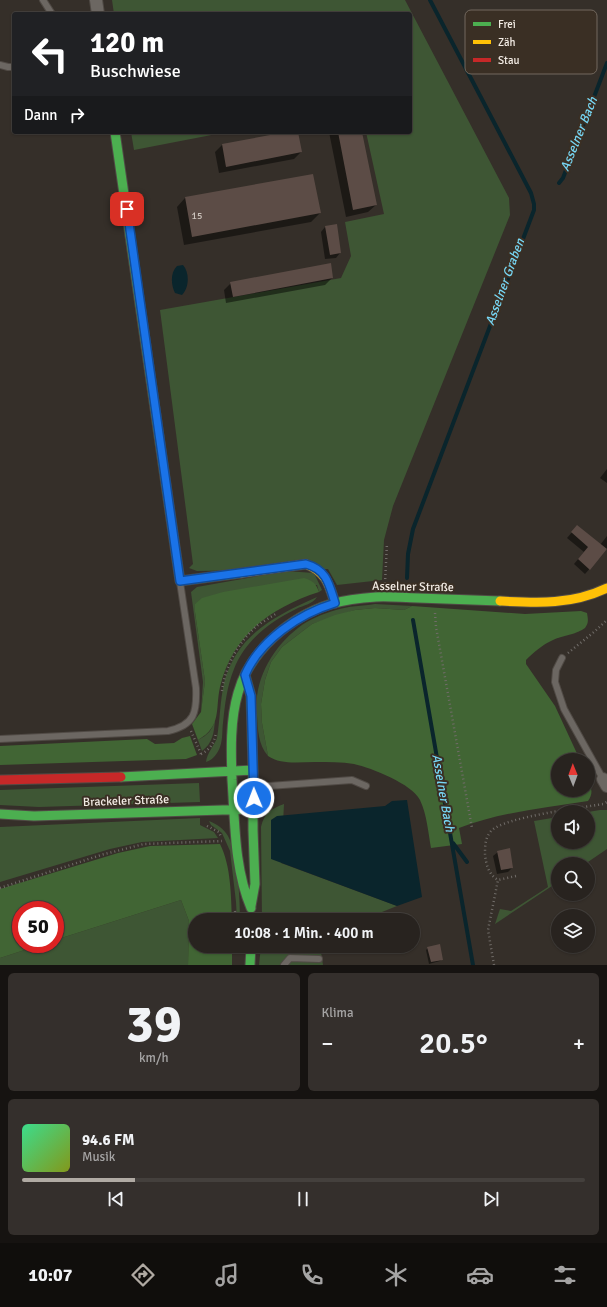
<!DOCTYPE html>
<html lang="de">
<head>
<meta charset="utf-8">
<style>
	body { margin:0; font-family:Signika,sans-serif; background:#342f2c; color:#f1f3f6; height:100vh; display:flex; flex-direction:column; font-size:15px; white-space:nowrap }
	* { box-sizing:border-box; margin:0 }
	p { font-size:13px; color:#a5a4a4 }
	.icon { flex:none; width:22px; height:22px; fill:none; stroke:currentColor; stroke-width:2; stroke-linecap:round; stroke-linejoin:round }
	.map { position:relative; height:965px; overflow:hidden }
	.side { display:flex; flex-direction:column; gap:8px; padding:8px; background:#161311; flex:1 }
	.side>* { flex:none }
	.banner { position:absolute; left:12px; top:12px; width:400px; height:122px; border-radius:4px; box-shadow:0 1px 3px #0004,0 0 0 1px #44403d; background:#202124; color:#fff; overflow:hidden }
	.needle { width:26px; rotate:359deg }
	.tools { position:absolute; left:551px; top:753px; display:grid; gap:8px }
	.tools a { display:grid; place-items:center; width:44px; height:44px; border-radius:50%; background:#28231f; box-shadow:0 1px 3px #0004,0 0 0 1px #44403d; font-size:20px }
	.speed { position:absolute; left:12px; top:901px; display:flex; gap:8px; font-size:20px; font-weight:700; text-align:center }
	.speed>* { display:grid; place-content:center; width:52px; height:52px; border-radius:50%; background:#28231f; box-shadow:0 1px 3px #0004,0 0 0 1px #44403d; line-height:1 }
	.speed .limit { border:6px solid #d22; background:#fff; color:#111 }
	.pin { position:absolute; display:grid; place-items:center; width:34px; height:34px; color:#fff; margin:-17px; border-radius:8px; box-shadow:0 2px 6px #0006 }
	.me { position:absolute; width:44px; margin:-22px; rotate:359deg; stroke-linejoin:round; filter:drop-shadow(0 0 3px #0008) }
	.turn { display:flex; align-items:center; gap:14px; height:84px; padding:0 12px; font-size:18px }
	.turn .icon { width:52px; height:52px; stroke-width:2.5 }
	.turn b { display:block; font-size:28px; line-height:34px }
	.then { display:flex; align-items:center; height:38px; padding:0 12px; background:#0003; gap:8px; font-size:15px }
	.big { font-size:30px; font-weight:600; line-height:1.1 }
	.side .tile { flex:1; display:flex; flex-direction:column; justify-content:center; gap:6px; min-width:0; padding:0 14px; border-radius:6px; background:#342f2c }
	.side .dial { align-items:center; gap:0 }
	.dial b { font-size:52px; line-height:1 }
	.song { display:flex; align-items:center; gap:12px }
	.cover { width:48px; height:48px; border-radius:6px; background:linear-gradient(135deg,hsl(150 70% 55%),hsl(70 70% 35%)) }
	.played { height:4px; border-radius:2px; background:linear-gradient(90deg,#b0aaa3 20%,#44403d 20%) }
	.keys { display:flex; justify-content:space-around; direction:ltr }
	.heat { display:flex; justify-content:space-between; align-items:center; font-size:22px; direction:ltr }
	.side .tiles { flex:1; display:grid; gap:8px; grid-template-columns:1fr 1fr }
	.tile:last-child { grid-column:span 2 }
	.trip { position:absolute; left:188px; top:913px; width:232px; height:40px; border-radius:20px; background:#28231f; box-shadow:0 1px 3px #0004,0 0 0 1px #44403d; font-weight:600; line-height:40px; text-align:center }
	.dock { display:flex; height:64px; justify-content:space-around; align-items:center; background:#100e0c; color:#a5a4a4 }
	.dock .icon { width:28px; height:28px }
	.dock .current { color:#b0aaa3 }
	.dock b { font-size:18px; color:#f1f3f6 }
	.map>svg:first-child { display:block }
	.green { fill:#3e5634 }
	.forest { fill:#416534 }
	.water { fill:#0a252c }
	.shadow { fill:#0007 }
	.lines { fill:none; stroke-linecap:round; stroke-linejoin:round }
	.stream { stroke:#0a252c; stroke-width:4 }
	.building { fill:#5c4c46 }
	.lane-casing { stroke:#504a45; stroke-width:8 }
	.street-casing { stroke:#504a45; stroke-width:14 }
	.fast-casing { stroke:#504a45; stroke-width:11 }
	.slow-casing { stroke:#504a45; stroke-width:11 }
	.jam-casing { stroke:#504a45; stroke-width:11 }
	.path { stroke:#706c68; stroke-width:2.5; stroke-dasharray:1 3; stroke-linecap:butt }
	.lane { stroke:#6c6762; stroke-width:6 }
	.street { stroke:#6c6762; stroke-width:12 }
	.fast { stroke:#4caf50; stroke-width:9 }
	.slow { stroke:#ffc107; stroke-width:9 }
	.jam { stroke:#c62828; stroke-width:9 }
	.route-casing { stroke:#114b97; stroke-width:10 }
	.route { stroke:#1a73e8; stroke-width:7 }
	.labels { text-anchor:middle; dominant-baseline:central; stroke-width:4; stroke-linejoin:round; paint-order:stroke }
	.number-label { font-size:10px; fill:#cdc4bd }
	.street-label { font-size:12px; fill:#f3ece5; stroke:#3a2f24 }
	.water-label { font-size:13px; font-style:italic; fill:#77d7f5; stroke:#3a2f24 }
	.key { fill:#3a2f24; stroke:#72685e; stroke-width:1 }
	.key-label { font-size:11px; fill:#f3ece5 }
</style>
</head>
<body>
<div class="map">
<svg width="607" height="965" viewBox="0 0 607 965">
	<rect width="100%" height="100%" fill="#352f29"/>
	<path class="green" d="M 112,0 L 405,0 L 509,198 L 510,215 L 393,506 L 384,540 L 382,580 L 337,585 L 328,569 L 197,571 L 189,568 L 193,564 L 160,310 L 341,278 L 351,256 L 345,222 L 384,214 L 366,132 L 410,132 L 410,14 L 114,14 Z
		M 131,132 L 227,132 L 134,150 Z
		M 286,571 L 314,573 L 322,590 L 319,592 L 317,585 L 195,604 L 195,612 L 205,681 L 201,712 L 203,682 L 191,592 L 197,587 Z
		M 317,597 C 313,604 304,605 296,609 C 270,622 245,640 234,669 C 227,686 225,704 223,723 C 222,730 223,739 220,747 C 218,753 213,760 206,762 C 207,753 214,746 217,738 C 220,720 220,701 224,683 C 237,634 275,616 317,597 Z
		M 375,604 L 412,606 L 404,610 L 375,608 L 355,610 L 312,624 L 282,647 L 271,662 L 265,680 L 261,704 L 262,723 L 268,756 C 258,744 258,730 257,716 C 253,682 271,649 298,628 C 309,619 323,614 336,610 C 348,606 363,606 375,604 Z
		M 215,720 C 214,732 213,743 202,751 L 198,740 C 208,735 212,730 215,720 Z
		M 199,783 L 200,802 L 39,807 L 0,805 L 0,790 Z
		M 284,804 L 281,863 L 397,906 L 362,920 L 262,920 L 261,827 C 264,813 271,809 284,804 Z
		M 600,810 L 607,810 L 607,849 L 585,864 L 558,864 L 558,882 L 495,924 L 500,909 L 511,911 L 548,887 L 534,821 L 558,817 L 558,842 L 588,842 L 588,812 Z
		M 200,818 L 200,825 L 214,832 L 218,838 L 142,842 L 110,849 L 0,882 L 0,827 Z
		M 209,821 C 217,824 224,829 228,836 C 238,854 240,899 240,920 L 237,920 L 236,902 L 230,851 L 222,833 L 211,825 Z
		M 181,900 L 189,921 L 188,965 L 0,965 L 0,958 L 43,944 L 55,944 L 55,940 Z
		M 261,946 L 320,946 L 323,965 L 259,965 Z"/>
	<path class="forest" d="M 304,578 C 313,581 316,583 319,592 C 272,607 232,635 220,687 C 215,710 222,726 198,740 L 192,724 L 201,712 L 205,681 L 195,612 L 195,604 L 202,598 L 223,592 Z
		M 412,606 L 525,614 L 581,611 L 587,613 C 588,619 589,623 585,628 C 578,634 561,636 553,640 C 542,645 534,652 526,660 L 526,664 L 555,706 L 580,760 L 558,760 L 558,790 L 588,790 L 588,778 C 591,787 594,793 588,801 C 545,808 500,812 459,828 L 462,844 L 431,848 C 428,832 427,815 420,800 C 412,784 372,768 354,764 C 342,762 328,762 315,762 C 299,762 281,765 268,756 L 262,723 L 261,704 L 265,680 L 271,662 L 282,647 L 312,624 L 335,615 L 355,610 L 375,608 L 404,610 Z
		M 190,736 L 197,755 L 186,759 L 0,765 L 0,746 L 125,740 L 147,739 L 155,744 L 174,743 L 182,738 Z
		M 220,844 C 231,866 231,895 232,920 L 195,920 L 195,946 L 232,946 L 232,965 L 188,965 L 189,921 L 181,900 L 55,940 L 55,910 L 21,910 L 21,944 L 43,944 L 0,958 L 0,889 L 118,853 L 150,846 Z"/>
	<path class="water" d="M 183,265 C 190,273 189,288 182,295 L 175,293 C 171,285 170,273 177,266 Z
		M 407,800 L 422,897 L 397,906 L 271,859 L 271,820 L 277,816 L 385,806 L 392,801 Z"/>
	<path class="shadow" d="M 291,132 L 297,132 L 301,152 L 294,159 L 219,173 L 215,152 L 222,145 Z
		M 329,132 L 361,132 L 376,205 L 368,212 L 346,217 Z
		M 185,198 L 320,213 L 311,222 L 184,245 L 177,207 Z
		M 325,227 L 340,253 L 336,258 L 325,259 L 321,232 Z
		M 332,278 L 325,285 L 226,303 L 224,290 L 231,283 Z
		M 607,469 L 607,483 L 600,478 Z
		M 573,531 L 600,545 L 607,536 L 607,549 L 585,574 L 574,564 L 584,552 L 567,538 Z
		M 498,852 L 512,868 L 508,872 L 497,874 L 493,856 Z
		M 359,946 L 368,946 L 360,949 Z
		M 428,948 L 442,959 L 440,961 L 429,964 L 426,950 Z"/>
	<g class="lines">
		<path class="stream" d="M 559,183 L 563,178 L 607,63
			M 407,578 L 408,554 L 413,529 L 534,210 L 534,204 L 531,193 L 430,0
			M 413,620 L 473,965
			M 453,843 L 467,862"/>
	</g>
	<path class="building" d="M 286,132 L 298,132 L 302,152 L 226,167 L 222,144 Z
		M 338,132 L 362,132 L 377,205 L 353,210 Z
		M 313,174 L 321,213 L 192,237 L 185,197 Z
		M 337,224 L 341,253 L 330,255 L 325,226 Z
		M 331,263 L 333,278 L 233,297 L 230,282 Z
		M 577,525 L 607,549 L 590,570 L 578,559 L 588,547 L 571,532 Z
		M 510,848 L 513,868 L 501,870 L 497,851 Z
		M 440,944 L 443,960 L 431,962 L 427,947 Z"/>
	<g class="lines">
		<defs>
			<path id="lane" d="M 43,0 L 52,14
				M 0,65 L 8,67 L 14,67
				M 562,658 L 556,670 L 555,682 L 564,709 L 603,779
				M 0,739 L 168,731 C 195,725 197,712 196,688 L 180,582
				M 255,787 L 352,780 L 366,786
				M 284,965 L 290,958 L 319,959"/>
			<path id="street" d="M 96,0 L 98,14
				M 603,779 L 607,786"/>
			<path id="fast" d="M 115,132 L 180,581 L 241,573
				M 245,675 L 251,696 L 253,770 L 253,830 L 255,884 L 251,906
				M 121,777 L 253,770
				M 0,814 L 34,816 L 254,809
				M 251,908 C 234,868 235,822 232,780 C 231,752 230,720 238,693 C 250,650 290,617 331,604 C 345,600 361,598 376,597 C 389,596 404,598 418,598 C 445,599 472,600 500,601
				M 250,965 L 251,946"/>
			<path id="slow" d="M 241,573 L 306,564 C 326,572 329,584 335,603
				M 500,601 C 538,603 571,605 607,588"/>
			<path id="jam" d="M 0,780 L 121,777"/>
		</defs>
		<use href="#lane" class="lane-casing"/>
		<use href="#street" class="street-casing"/>
		<use href="#fast" class="fast-casing"/>
		<use href="#slow" class="slow-casing"/>
		<use href="#jam" class="jam-casing"/>
		<path class="path" d="M 385,583 L 387,543
			M 435,613 L 436,627 L 472,828
			M 568,653 L 594,632 L 607,620
			M 222,691 C 225,666 239,641 258,625 C 264,621 271,617 277,613
			M 191,731 L 201,754
			M 201,754 C 210,750 214,743 216,733
			M 207,826 L 219,832 L 221,837
			M 516,876 L 498,880 C 489,875 486,865 485,854 C 485,846 485,838 491,831 C 504,817 580,808 603,804 L 607,802
			M 0,888 L 101,855 L 144,844 L 222,841
			M 235,911 L 236,920
			M 494,965 L 488,930 L 498,880"/>
		<use href="#lane" class="lane"/>
		<use href="#street" class="street"/>
		<use href="#fast" class="fast"/>
		<use href="#slow" class="slow"/>
		<use href="#jam" class="jam"/>
	</g>
	<g class="lines">
		<defs>
			<path id="route" d="M 127,209 L 180,581 L 306,564 C 327,570 329,584 335,603 C 299,614 260,640 245,675 L 251,696 L 254,798"/>
		</defs>
		<use href="#route" class="route-casing"/>
		<use href="#route" class="route"/>
	</g>
	<g class="labels">
		<g class="number-label">
			<text x="197" y="216">15</text>
		</g>
		<g class="street-label">
			<text transform="translate(413 587) rotate(1)">Asselner Straße</text>
			<text transform="translate(126 801) rotate(-2)">Brackeler Straße</text>
		</g>
		<g class="water-label">
			<text transform="translate(579 134) rotate(-68)">Asselner Bach</text>
			<text transform="translate(505 282) rotate(-70)">Asselner Graben</text>
			<text transform="translate(443 793) rotate(80)">Asselner Bach</text>
		</g>
	</g>
	<rect x="465" y="10" width="132" height="64" rx="6" class="key"/>
	<rect x="473" y="22" width="18" height="4" fill="#4caf50"/>
	<rect x="473" y="40" width="18" height="4" fill="#ffc107"/>
	<rect x="473" y="58" width="18" height="4" fill="#c62828"/>
	<g class="key-label">
		<text x="498" y="28">Frei</text>
		<text x="498" y="46">Zäh</text>
		<text x="498" y="64">Stau</text>
	</g>
</svg>
<div class="tools">
<a><svg class="needle" viewBox="-14 -14 28 28"><path d="M0-13l5 13h-10z" fill="#e53935"/><path d="M0 13l5-13h-10z" fill="#a5a4a4"/></svg></a>
<a><svg class="icon" aria-label="sound" viewBox="0 0 24 24"><path d="M4 9h4l5-4v14l-5-4H4zM17 9q2 3 0 6"/></svg></a>
<a><svg class="icon" aria-label="search" viewBox="0 0 24 24"><circle cx="10" cy="10" r="6"/><path d="M15 15l6 6"/></svg></a>
<a><svg class="icon" aria-label="layers" viewBox="0 0 24 24"><path d="M12 4l9 5-9 5-9-5zM3 14l9 5 9-5"/></svg></a>
</div>
<div class="speed"><div class="limit">50</div></div>
<div class="pin" style="left:127px;top:209px;background:#d93025"><svg class="icon" aria-label="arrive" viewBox="0 0 24 24"><path d="M6 21V4h12l-3 4 3 4H6"/></svg></div>
<svg class="me" style="left:254px;top:798px" viewBox="-20 -20 40 40"><circle r="17" fill="#1a73e8" stroke="#fff" stroke-width="3"/><path d="M0-11L8 9 0 5-8 9z" fill="#fff"/></svg>
<div class="trip">10:08 · 1 Min. · 400 m</div>
<div class="banner">
<div class="turn"><svg class="icon" aria-label="left" viewBox="0 0 24 24"><path d="M17 20v-9H6M10 6l-5 5 5 5"/></svg><div><b>120 m</b>Buschwiese</div></div>
<div class="then">Dann<svg class="icon" aria-label="right" viewBox="0 0 24 24"><path d="M7 20v-9h11M14 6l5 5-5 5"/></svg></div>
</div>
</div>
<section class="side">
<div class="tiles">
<div class="tile dial"><b>39</b><p>km/h</p></div>
<div class="tile"><p>Klima</p>
<div class="heat"><a>−</a><b class="big">20.5°</b><a>+</a></div>
</div>
<div class="tile">
<div class="song"><i class="cover"></i><div><b>94.6 FM</b><p>Musik</p></div></div>
<div class="played"></div>
<div class="keys"><svg class="icon" aria-label="previous" viewBox="0 0 24 24"><path d="M18 5L8 12l10 7zM5 5v14"/></svg><svg class="icon" aria-label="pause" viewBox="0 0 24 24"><path d="M8 5v14M16 5v14"/></svg><svg class="icon" aria-label="next" viewBox="0 0 24 24"><path d="M6 5l10 7-10 7zM19 5v14"/></svg></div>
</div>
</div>
</section>
<nav class="dock">
<b>10:07</b>
<svg class="icon current" aria-label="directions" viewBox="0 0 24 24"><path d="M12 3l9 9-9 9-9-9zM9 14v-3h6M13 9l2 2-2 2"/></svg>
<svg class="icon" aria-label="music" viewBox="0 0 24 24"><path d="M9 18V5l10-2v13"/><circle cx="6" cy="18" r="3"/><circle cx="16" cy="16" r="3"/></svg>
<svg class="icon" aria-label="phone" viewBox="0 0 24 24"><path d="M5 4h4l2 5-3 2q2 4 5 5l2-3 5 2v4C11 20 4 13 5 4z"/></svg>
<svg class="icon" aria-label="climate" viewBox="0 0 24 24"><path d="M12 3v18M4 7l16 10M4 17L20 7"/></svg>
<svg class="icon" aria-label="car" viewBox="0 0 24 24"><path d="M5 17H2v-5l4-1 3-4h7l3 4 3 1v5h-3M9 17h6M6 11h13"/><circle cx="7" cy="17" r="2"/><circle cx="17" cy="17" r="2"/></svg>
<svg class="icon" aria-label="filters" viewBox="0 0 24 24"><path d="M4 7h16M4 17h16"/><circle cx="9" cy="7" r="2"/><circle cx="15" cy="17" r="2"/></svg>
</nav>
</body>
</html>
